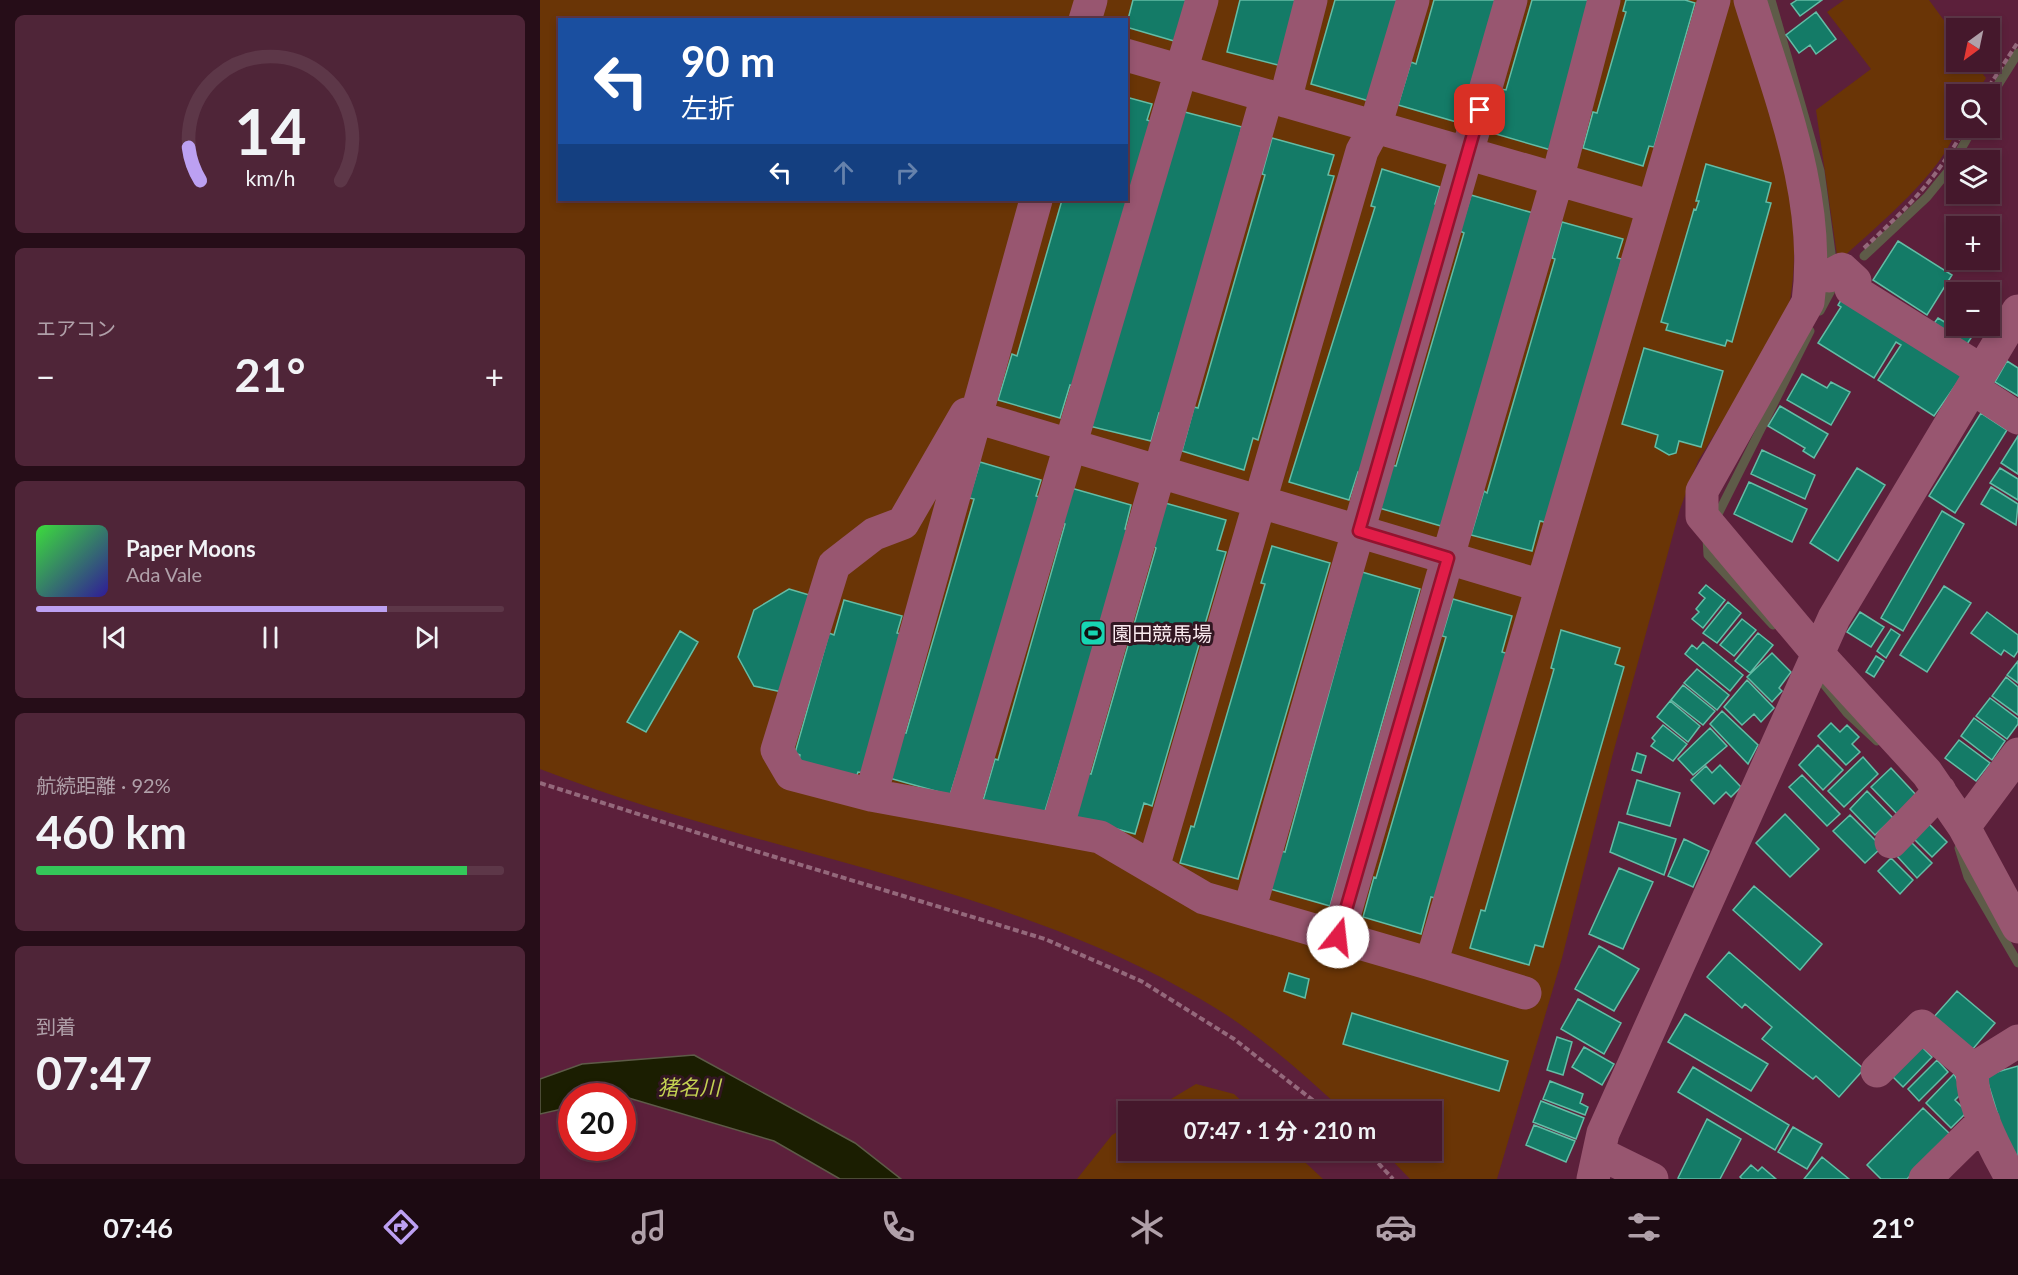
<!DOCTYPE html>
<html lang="ja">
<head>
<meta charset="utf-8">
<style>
	body { margin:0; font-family:Lato,"Noto Sans JP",sans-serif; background:#4f2538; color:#f1f3f6; height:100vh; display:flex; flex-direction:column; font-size:22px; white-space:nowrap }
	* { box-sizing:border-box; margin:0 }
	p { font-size:20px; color:#b0a0a9 }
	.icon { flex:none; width:33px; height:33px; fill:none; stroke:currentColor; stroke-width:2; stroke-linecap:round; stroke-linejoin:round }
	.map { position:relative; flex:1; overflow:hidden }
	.drawer { display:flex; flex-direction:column; gap:15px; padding:15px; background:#260d18; width:540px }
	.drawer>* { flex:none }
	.banner { position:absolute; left:18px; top:18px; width:570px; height:183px; border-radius:0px; box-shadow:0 3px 9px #0003,0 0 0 2px #5d3748; background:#1a4fa0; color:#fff; overflow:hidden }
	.needle { width:39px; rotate:213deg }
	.fabs { position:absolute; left:1406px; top:18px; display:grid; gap:12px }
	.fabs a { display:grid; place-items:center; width:54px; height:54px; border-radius:0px; background:#45182c; box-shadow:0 3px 9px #0003,0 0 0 2px #5d3748; font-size:30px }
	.speed { position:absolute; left:18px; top:1083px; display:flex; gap:12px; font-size:30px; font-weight:700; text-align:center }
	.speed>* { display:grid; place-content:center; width:78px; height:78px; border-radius:50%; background:#45182c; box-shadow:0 3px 9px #0003,0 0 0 2px #5d3748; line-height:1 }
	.speed .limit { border:9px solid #d22; background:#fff; color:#111 }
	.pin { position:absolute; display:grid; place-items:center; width:51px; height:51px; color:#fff; margin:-26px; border-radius:12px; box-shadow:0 3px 9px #0006 }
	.me { position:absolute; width:66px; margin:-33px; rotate:16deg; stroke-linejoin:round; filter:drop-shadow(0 0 4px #0008) }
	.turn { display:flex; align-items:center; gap:21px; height:126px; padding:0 24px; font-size:27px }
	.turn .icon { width:78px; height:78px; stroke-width:2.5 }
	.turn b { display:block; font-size:42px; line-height:51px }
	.lanes { display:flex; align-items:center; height:57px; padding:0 24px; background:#0003; justify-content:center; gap:30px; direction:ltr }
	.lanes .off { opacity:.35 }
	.big { font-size:45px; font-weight:700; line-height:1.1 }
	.drawer .card { flex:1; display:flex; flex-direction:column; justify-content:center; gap:9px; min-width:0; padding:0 21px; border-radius:9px; background:#4f2538 }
	.drawer .dial { align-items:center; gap:0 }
	.dial svg { height:156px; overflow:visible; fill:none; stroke:#5d3748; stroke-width:7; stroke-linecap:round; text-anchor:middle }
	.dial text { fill:#f1f3f6; stroke:none }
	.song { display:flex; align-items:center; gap:18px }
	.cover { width:72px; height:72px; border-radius:9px; background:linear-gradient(135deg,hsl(120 70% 55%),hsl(250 70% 35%)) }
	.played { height:6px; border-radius:3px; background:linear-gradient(90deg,#bca0f2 75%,#5d3748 75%) }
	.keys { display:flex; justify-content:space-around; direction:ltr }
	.heat { display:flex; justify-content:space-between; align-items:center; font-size:33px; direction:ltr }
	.charge { height:9px; border-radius:4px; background:linear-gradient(90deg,#34c759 92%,#5d3748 0) }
	.trip { position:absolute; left:578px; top:1101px; width:324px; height:60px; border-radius:0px; background:#45182c; box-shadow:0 3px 9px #0003,0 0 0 2px #5d3748; font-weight:700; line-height:60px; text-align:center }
	.menu { display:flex; height:96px; justify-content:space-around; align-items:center; background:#1c0a12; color:#b0a0a9 }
	.menu .icon { width:42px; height:42px }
	.menu .selected { color:#bca0f2 }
	.menu b { font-size:27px; color:#f1f3f6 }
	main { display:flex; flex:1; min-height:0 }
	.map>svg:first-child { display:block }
	.green { fill:#6a3506; fill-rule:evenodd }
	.water { fill:#1b1e01; stroke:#5e5b48; stroke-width:1.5 }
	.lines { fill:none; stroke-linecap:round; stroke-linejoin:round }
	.stream { stroke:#5e5b48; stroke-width:9 }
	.building { fill:#147b67; stroke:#63bda6; stroke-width:1.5 }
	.path { stroke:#94687b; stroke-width:4; stroke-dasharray:6 3; stroke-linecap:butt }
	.minor { stroke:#985670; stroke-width:33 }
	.route-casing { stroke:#92132f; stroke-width:15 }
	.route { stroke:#e11d48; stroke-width:10 }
	.labels { text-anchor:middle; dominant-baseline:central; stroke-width:6; stroke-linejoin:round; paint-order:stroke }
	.poi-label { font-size:20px; fill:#faeaef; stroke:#311621; text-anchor:start }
	.water-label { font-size:21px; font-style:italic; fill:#c4d252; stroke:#311621 }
</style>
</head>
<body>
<main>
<section class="drawer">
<div class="card dial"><svg viewBox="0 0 100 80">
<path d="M14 69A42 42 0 1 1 86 69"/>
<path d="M14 69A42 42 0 0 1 8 52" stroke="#bca0f2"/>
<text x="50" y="56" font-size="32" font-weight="700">14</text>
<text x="50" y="72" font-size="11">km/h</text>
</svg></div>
<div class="card"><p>エアコン</p>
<div class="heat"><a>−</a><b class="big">21°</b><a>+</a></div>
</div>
<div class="card">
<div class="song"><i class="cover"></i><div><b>Paper Moons</b><p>Ada Vale</p></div></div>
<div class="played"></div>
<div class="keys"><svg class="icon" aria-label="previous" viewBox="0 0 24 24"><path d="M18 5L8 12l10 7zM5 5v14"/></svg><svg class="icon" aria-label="pause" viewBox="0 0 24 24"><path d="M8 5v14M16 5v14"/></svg><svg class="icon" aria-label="next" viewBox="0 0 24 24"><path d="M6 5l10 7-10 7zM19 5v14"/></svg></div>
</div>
<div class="card"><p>航続距離 · 92%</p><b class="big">460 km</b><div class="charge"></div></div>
<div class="card"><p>到着</p><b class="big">07:47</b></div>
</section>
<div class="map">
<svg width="1478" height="1179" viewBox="0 0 1478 1179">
	<rect width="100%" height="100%" fill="#5c203b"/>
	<path class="green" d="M 0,0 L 1195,0 C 1226,102 1273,211 1246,319 L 1158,461 L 1140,509 L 1072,757 L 1022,958 L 957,1179 L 870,1179 L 843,1151 L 891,1150 L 891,1112 L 804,1111 C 766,1077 728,1042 685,1014 C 478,883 225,857 0,769 ZM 20,20 L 586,20 L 586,200 L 20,200 Z
		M 1304,0 L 1389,0 L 1416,37 L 1416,62 L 1434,62 L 1446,78 L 1436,94 L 1416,94 C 1416,105 1418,124 1416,130 C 1401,175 1333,229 1298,262 L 1276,110 L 1331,69 L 1287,12 Z
		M 656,1084 L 694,1094 L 712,1111 L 611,1111 Z
		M 588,1126 L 588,1150 L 753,1151 L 783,1179 L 537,1179 L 572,1135 Z"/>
	<path class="water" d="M 154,1055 L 315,1143 L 361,1179 L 300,1179 L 234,1141 L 82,1096 L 32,1096 L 31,1107 L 0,1114 L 0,1079 L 42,1064 Z"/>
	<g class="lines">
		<path class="stream" d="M 1231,0 L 1280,171 L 1293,268
			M 1449,99 L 1478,53
			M 1324,256 L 1387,197 L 1409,170 L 1433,128
			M 1280,311 L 1296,281
			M 1175,520 L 1270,331
			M 1167,538 L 1168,555 L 1233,625
			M 1283,683 L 1307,713 L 1337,741
			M 1419,848 L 1428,877 L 1478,963"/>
	</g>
	<path class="building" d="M 593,0 L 654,0 L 641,43 L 586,27 Z
		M 700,0 L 759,0 L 742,66 L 687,52 Z
		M 795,0 L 858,0 L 829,101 L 771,84 Z
		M 894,0 L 961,0 L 920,123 L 858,105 L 871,62 L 876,64 Z
		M 992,0 L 1058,0 L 1011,150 L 949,132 L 961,89 L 966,90 Z
		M 1086,0 L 1145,0 L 1155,3 L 1114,147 L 1109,146 L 1103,166 L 1043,148 L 1053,112 L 1057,113 L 1086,12 L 1083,11 Z
		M 1257,0 L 1282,0 L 1260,16 L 1251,4 Z
		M 1276,12 L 1296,39 L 1276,54 L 1270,45 L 1259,53 L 1246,35 Z
		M 586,97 L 612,104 L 607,120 L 613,122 L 536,387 L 530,385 L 520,418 L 458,400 L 472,354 L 477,356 L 522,200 L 586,200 Z
		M 641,111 L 702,127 L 627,415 L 619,413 L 611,441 L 549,426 Z
		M 732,138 L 794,155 L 788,175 L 794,176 L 718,440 L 713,438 L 704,470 L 642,451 L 654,407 L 658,408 L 725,175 L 722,174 Z
		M 1166,164 L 1231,183 L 1226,202 L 1231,203 L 1192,342 L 1187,340 L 1185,346 L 1126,330 L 1128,324 L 1121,322 L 1154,209 L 1156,210 L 1159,201 L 1156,201 Z
		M 842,169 L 900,187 L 895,204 L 904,207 L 822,474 L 818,472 L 809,500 L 749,482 L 835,207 L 831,206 Z
		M 931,195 L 1000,215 L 901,526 L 839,508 L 852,465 L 856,466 L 924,233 L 920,231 Z
		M 1022,222 L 1083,239 L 1077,258 L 1082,259 L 1008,523 L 1000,521 L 992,551 L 931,535 L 944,491 L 947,493 L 1015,259 L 1012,258 Z
		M 1358,241 L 1412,275 L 1387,315 L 1333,280 Z
		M 1301,300 L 1422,376 L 1394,416 L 1338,380 L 1361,345 L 1356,342 L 1334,378 L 1278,343 L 1301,307 L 1298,305 Z
		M 1398,318 L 1431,338 L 1425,347 L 1392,326 Z
		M 1104,348 L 1183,371 L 1161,447 L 1139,441 L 1136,453 L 1129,455 L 1115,447 L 1118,435 L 1082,424 Z
		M 1467,361 L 1478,368 L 1478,396 L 1455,382 Z
		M 1262,374 L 1287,388 L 1291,382 L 1310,392 L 1291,425 L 1247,400 Z
		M 1240,406 L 1288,434 L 1274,458 L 1263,451 L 1265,448 L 1228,426 Z
		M 1441,413 L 1467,430 L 1415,513 L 1389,496 Z
		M 1478,436 L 1478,474 L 1461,463 Z
		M 1222,450 L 1275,475 L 1265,499 L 1211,474 Z
		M 440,462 L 501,480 L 496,496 L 504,498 L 410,795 L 349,778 L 362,732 L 366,733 L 434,499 L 429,498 Z
		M 1317,468 L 1345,485 L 1298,561 L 1270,543 Z
		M 1460,468 L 1478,479 L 1478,500 L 1450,483 Z
		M 1209,482 L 1267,509 L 1252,542 L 1194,514 Z
		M 1451,487 L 1478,504 L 1476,525 L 1441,504 Z
		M 531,488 L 591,505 L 585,529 L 591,531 L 502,821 L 442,804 L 455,759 L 458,760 L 525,524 L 521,523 Z
		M 625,503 L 686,520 L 677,550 L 686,552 L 612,806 L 604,803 L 595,834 L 534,817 L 547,773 L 551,774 L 616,548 L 613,546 Z
		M 1402,511 L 1424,524 L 1363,631 L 1341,618 Z
		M 732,546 L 790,563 L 698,879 L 640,863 L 651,826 L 654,827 L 725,584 L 721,583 Z
		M 822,572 L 880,589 L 790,906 L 730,889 L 741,851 L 745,852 Z
		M 1166,585 L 1185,600 L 1163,628 L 1152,619 L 1159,612 L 1156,609 L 1165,598 L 1159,593 Z
		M 1404,586 L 1431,603 L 1387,672 L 1360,655 Z
		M 249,589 L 276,597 L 247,693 L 214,686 L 198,657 L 214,610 Z
		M 913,599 L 972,616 L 962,652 L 969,654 L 899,899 L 891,897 L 881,934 L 823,917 L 834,877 L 836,878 L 906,637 L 902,636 Z
		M 304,600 L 362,616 L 357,633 L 365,635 L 326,773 L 318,772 L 315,781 L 258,764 L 260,755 L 255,753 L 289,633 L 294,635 Z
		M 1188,602 L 1201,613 L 1177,643 L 1163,633 Z
		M 1320,612 L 1344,627 L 1331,647 L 1307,632 Z
		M 1447,612 L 1478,635 L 1478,651 L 1474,657 L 1464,650 L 1461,655 L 1431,633 Z
		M 1202,619 L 1216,630 L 1194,656 L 1180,645 Z
		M 1351,629 L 1360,635 L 1346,658 L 1337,651 Z
		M 1021,630 L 1080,648 L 1075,664 L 1084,667 L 1003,947 L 995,945 L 989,965 L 930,948 L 941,910 L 945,911 L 1014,669 L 1011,668 Z
		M 140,631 L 158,642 L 106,732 L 87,722 Z
		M 1218,633 L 1233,645 L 1210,673 L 1195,661 Z
		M 1163,642 L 1203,675 L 1190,691 L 1145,654 L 1152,645 L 1157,649 Z
		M 1232,653 L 1251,672 L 1239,688 L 1242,691 L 1232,702 L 1207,677 Z
		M 1336,656 L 1344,661 L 1334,677 L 1326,672 Z
		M 1478,661 L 1478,683 L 1467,675 Z
		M 1157,669 L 1189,695 L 1177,710 L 1144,683 Z
		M 1466,677 L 1478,687 L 1478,715 L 1452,696 Z
		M 1207,680 L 1234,708 L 1221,722 L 1214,714 L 1202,725 L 1184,707 Z
		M 1143,685 L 1175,711 L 1163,725 L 1131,700 Z
		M 1450,698 L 1478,719 L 1478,724 L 1467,739 L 1436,716 Z
		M 1130,701 L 1160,726 L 1148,742 L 1117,717 Z
		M 1182,711 L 1218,745 L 1208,764 L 1170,724 Z
		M 1434,718 L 1465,741 L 1452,760 L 1421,736 Z
		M 1291,723 L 1300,732 L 1307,725 L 1319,737 L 1312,744 L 1320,752 L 1306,765 L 1278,736 Z
		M 1123,725 L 1147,744 L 1133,761 L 1111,746 L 1115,741 L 1112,738 Z
		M 1170,728 L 1187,746 L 1153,775 L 1138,759 Z
		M 1419,740 L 1450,763 L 1436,781 L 1405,758 Z
		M 1278,745 L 1303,770 L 1283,790 L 1259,765 Z
		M 1097,753 L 1106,756 L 1101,773 L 1092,770 Z
		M 1323,757 L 1338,774 L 1304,807 L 1288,791 Z
		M 1180,765 L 1201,787 L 1191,797 L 1186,792 L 1174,804 L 1151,780 L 1166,766 L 1172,773 Z
		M 1351,768 L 1378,797 L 1359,816 L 1331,787 Z
		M 1262,775 L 1300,814 L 1287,826 L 1249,787 Z
		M 1097,780 L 1140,793 L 1130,826 L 1087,814 Z
		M 1327,791 L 1353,818 L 1335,835 L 1310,809 Z
		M 1245,814 L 1279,849 L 1250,877 L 1216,843 Z
		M 1310,815 L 1342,847 L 1325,863 L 1293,831 Z
		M 1079,822 L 1136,839 L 1124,875 L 1070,852 Z
		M 1388,823 L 1407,842 L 1392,857 L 1373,838 Z
		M 1144,839 L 1169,851 L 1153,887 L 1128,876 Z
		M 1370,841 L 1392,863 L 1377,878 L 1356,855 Z
		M 1351,858 L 1373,880 L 1360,894 L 1338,871 Z
		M 1079,868 L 1113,882 L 1083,949 L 1049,934 Z
		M 1214,886 L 1282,944 L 1260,970 L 1193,910 Z
		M 1059,946 L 1099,969 L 1074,1011 L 1035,989 Z
		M 1189,952 L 1324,1069 L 1299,1097 L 1276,1076 L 1273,1079 L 1222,1039 L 1232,1027 L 1205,1004 L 1202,1008 L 1167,977 Z
		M 749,973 L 769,979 L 765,998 L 744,991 Z
		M 1417,991 L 1455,1023 L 1432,1050 L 1393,1018 Z
		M 1038,999 L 1081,1023 L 1064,1054 L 1021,1029 Z
		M 812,1013 L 968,1061 L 959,1091 L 803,1044 Z
		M 1145,1014 L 1228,1064 L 1211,1091 L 1128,1042 Z
		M 1017,1037 L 1032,1042 L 1023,1075 L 1007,1070 Z
		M 1380,1045 L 1392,1057 L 1363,1087 L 1351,1075 Z
		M 1044,1047 L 1074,1064 L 1062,1085 L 1032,1067 Z
		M 1397,1060 L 1408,1072 L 1379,1101 L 1368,1089 Z
		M 1478,1066 L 1478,1169 L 1470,1154 L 1447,1080 L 1450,1074 Z
		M 1153,1067 L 1249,1125 L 1235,1150 L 1138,1092 Z
		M 1414,1074 L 1423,1092 L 1415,1100 L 1427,1112 L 1411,1128 L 1386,1103 Z
		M 1010,1081 L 1043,1094 L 1040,1103 L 1048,1107 L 1045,1115 L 1003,1099 Z
		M 1001,1101 L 1044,1118 L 1036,1139 L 993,1122 Z
		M 1383,1108 L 1411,1135 L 1367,1179 L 1341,1179 L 1327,1165 Z
		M 1167,1119 L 1201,1139 L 1180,1179 L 1141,1179 L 1138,1178 Z
		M 994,1125 L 1035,1141 L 1026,1162 L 986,1145 Z
		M 1253,1127 L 1282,1144 L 1267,1169 L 1238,1152 Z
		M 1282,1157 L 1309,1179 L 1264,1179 Z
		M 1211,1165 L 1218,1171 L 1222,1167 L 1236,1179 L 1202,1179 L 1200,1177 Z"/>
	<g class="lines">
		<path class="path" d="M 1444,94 L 1478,42
			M 1324,248 C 1368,207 1395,181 1425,128
			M 0,783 L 212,850 L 505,939 L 601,981 L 694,1039 L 788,1112
			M 826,1150 L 853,1179"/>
		<path class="minor" d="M 1210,0 C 1240,97 1282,199 1268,302 L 1162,491 L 1162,516 L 1278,654 L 1387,773 L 1424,827 L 1478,927
			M 545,20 L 551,0
			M 586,55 L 1113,207
			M 745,101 L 771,0
			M 1272,272 L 1289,276 L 1302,269 L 1315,281 L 1311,289 L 1442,371
			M 1432,388 L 1478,418
			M 1002,586 L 426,414 L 363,523 L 334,534 L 294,565 L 237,750 L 251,774 L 331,795 L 560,837 L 664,898 L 891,964 L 1174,0
			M 331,795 L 496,200
			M 422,811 L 662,0
			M 1424,827 L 1478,754
			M 517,829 L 727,96
			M 1351,842 L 1400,791
			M 613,868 L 822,151 L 835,127 L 873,0
			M 709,911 L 971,0
			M 798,937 L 1017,180 L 1064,0
			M 891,964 L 985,993
			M 1337,1071 L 1382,1026 L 1433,1069
			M 1059,1153 L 1112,1179
			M 1053,1179 L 1063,1133 L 1294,618 L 1478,311
			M 1385,1179 L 1444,1121
			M 1472,1179 C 1457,1153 1428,1098 1433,1069 L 1478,1041"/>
	</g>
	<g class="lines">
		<defs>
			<path id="route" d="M 798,937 L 908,558 L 819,531 L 940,110"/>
		</defs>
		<use href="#route" class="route-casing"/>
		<use href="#route" class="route"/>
	</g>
	<defs>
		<symbol id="stadium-square" viewBox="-11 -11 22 22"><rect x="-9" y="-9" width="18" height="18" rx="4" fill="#17d5b2" stroke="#311621"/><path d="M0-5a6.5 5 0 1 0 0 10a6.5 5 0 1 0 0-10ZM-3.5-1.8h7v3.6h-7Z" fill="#111"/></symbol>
	</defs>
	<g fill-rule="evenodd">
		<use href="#stadium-square" x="538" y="618" width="30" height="30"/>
	</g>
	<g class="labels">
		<g class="poi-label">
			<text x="572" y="633">園田競馬場</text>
		</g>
		<g class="water-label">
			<text x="149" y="1086">猪名川</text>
		</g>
	</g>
</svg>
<div class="fabs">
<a><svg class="needle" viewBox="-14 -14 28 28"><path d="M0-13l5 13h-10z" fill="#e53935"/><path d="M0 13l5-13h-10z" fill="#b0a0a9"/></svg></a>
<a><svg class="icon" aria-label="search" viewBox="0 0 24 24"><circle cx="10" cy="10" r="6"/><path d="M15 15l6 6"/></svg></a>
<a><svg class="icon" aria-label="layers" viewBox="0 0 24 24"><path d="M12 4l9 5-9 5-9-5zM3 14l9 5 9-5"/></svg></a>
<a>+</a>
<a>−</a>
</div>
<div class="speed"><div class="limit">20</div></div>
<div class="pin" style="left:940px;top:110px;background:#d93025"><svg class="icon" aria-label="arrive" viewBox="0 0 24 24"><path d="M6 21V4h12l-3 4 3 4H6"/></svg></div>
<svg class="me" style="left:798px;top:937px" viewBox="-20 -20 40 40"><circle r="19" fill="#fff"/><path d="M0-13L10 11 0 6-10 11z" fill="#e11d48"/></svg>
<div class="trip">07:47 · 1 分 · 210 m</div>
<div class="banner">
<div class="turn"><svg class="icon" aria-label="left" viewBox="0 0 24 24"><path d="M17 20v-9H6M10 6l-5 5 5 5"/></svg><div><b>90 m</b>左折</div></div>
<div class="lanes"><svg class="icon" aria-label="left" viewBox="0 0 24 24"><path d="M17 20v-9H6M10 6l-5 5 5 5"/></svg><svg class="icon off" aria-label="ahead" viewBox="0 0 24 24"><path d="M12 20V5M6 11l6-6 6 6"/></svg><svg class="icon off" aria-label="right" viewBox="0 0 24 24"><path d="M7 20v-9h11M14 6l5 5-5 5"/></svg></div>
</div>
</div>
</main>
<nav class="menu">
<b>07:46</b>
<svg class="icon selected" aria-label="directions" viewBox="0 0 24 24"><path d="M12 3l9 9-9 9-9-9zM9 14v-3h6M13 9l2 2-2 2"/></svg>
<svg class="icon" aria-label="music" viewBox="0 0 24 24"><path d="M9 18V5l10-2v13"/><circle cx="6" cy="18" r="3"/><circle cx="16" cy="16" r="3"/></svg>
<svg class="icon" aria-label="phone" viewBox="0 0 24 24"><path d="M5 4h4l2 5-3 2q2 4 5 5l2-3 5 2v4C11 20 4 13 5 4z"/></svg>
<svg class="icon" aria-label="climate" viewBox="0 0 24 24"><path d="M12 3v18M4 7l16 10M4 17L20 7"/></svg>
<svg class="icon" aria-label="car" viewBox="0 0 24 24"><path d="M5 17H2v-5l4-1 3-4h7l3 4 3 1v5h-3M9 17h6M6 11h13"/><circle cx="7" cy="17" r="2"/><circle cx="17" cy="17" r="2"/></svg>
<svg class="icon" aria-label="filters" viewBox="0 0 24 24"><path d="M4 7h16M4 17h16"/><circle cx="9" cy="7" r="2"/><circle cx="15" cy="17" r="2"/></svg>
<b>21°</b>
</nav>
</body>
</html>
